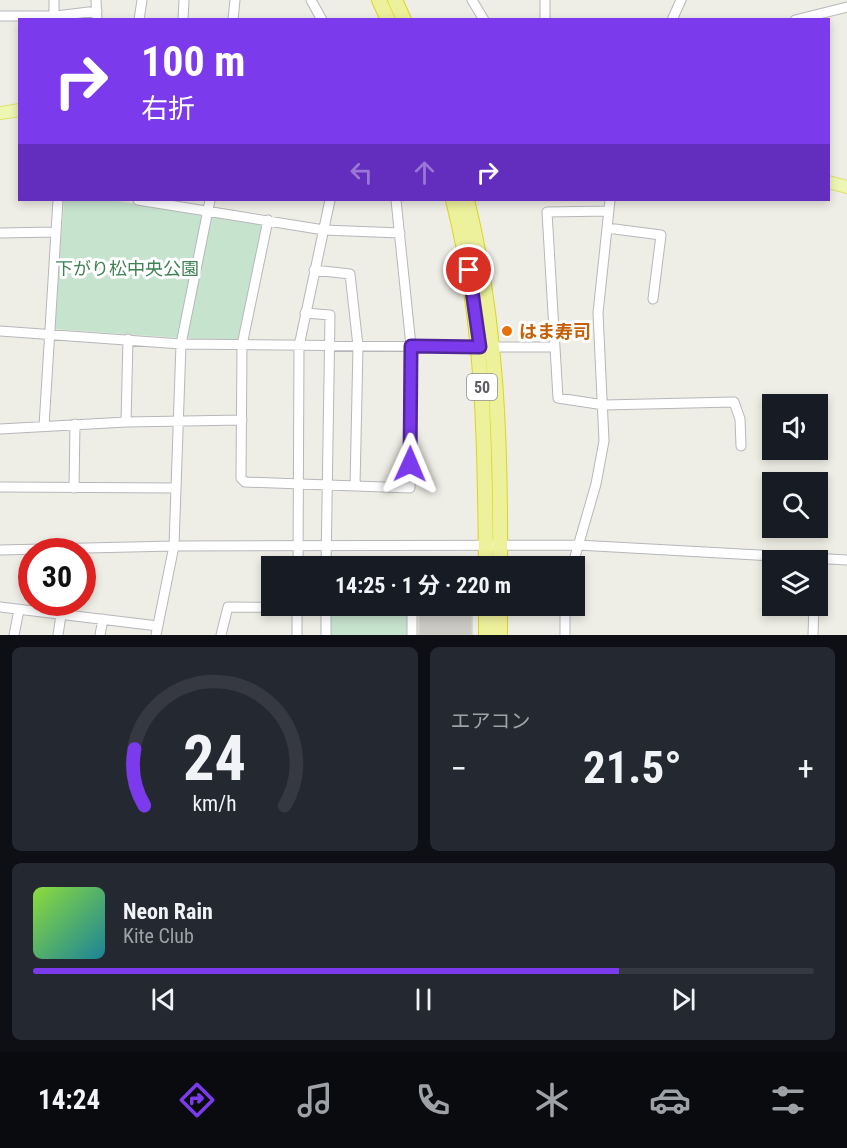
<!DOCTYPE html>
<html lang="ja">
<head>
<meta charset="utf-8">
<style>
	body { margin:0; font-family:"Roboto Condensed","Noto Sans JP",sans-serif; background:#242831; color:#f1f3f6; height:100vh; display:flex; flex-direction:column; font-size:22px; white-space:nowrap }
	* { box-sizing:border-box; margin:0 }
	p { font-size:20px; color:#9ea1a6 }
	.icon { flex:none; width:33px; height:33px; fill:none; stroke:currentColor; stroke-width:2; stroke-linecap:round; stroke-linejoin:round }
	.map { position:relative; height:635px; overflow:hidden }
	.side { display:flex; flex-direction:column; gap:12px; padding:12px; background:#0d0f14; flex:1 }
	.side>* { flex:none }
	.guide { position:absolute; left:18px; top:18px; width:812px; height:183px; border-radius:0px; box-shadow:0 3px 9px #0003; background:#7c3aed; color:#fff; overflow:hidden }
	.buttons { position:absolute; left:762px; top:394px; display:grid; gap:12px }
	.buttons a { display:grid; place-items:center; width:66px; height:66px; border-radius:0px; background:#171b24; box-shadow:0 3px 9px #0003; font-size:30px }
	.speed { position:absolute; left:18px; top:538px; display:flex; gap:12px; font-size:30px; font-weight:700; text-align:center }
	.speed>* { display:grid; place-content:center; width:78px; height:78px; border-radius:50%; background:#171b24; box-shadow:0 3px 9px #0003; line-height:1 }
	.speed .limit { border:9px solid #d22; background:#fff; color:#111 }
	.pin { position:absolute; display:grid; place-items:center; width:51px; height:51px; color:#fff; margin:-26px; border:3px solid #fff; border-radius:50%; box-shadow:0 2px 6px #0007 }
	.me { position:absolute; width:66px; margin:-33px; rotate:1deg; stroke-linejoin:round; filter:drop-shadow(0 0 4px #0008) }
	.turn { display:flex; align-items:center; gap:21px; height:126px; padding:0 24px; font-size:27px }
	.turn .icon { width:78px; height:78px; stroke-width:2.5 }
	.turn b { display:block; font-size:42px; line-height:51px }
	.lanes { display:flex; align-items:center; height:57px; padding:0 24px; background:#0003; justify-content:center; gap:30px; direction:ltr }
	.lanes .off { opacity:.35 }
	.big { font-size:45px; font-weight:700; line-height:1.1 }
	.side .widget { flex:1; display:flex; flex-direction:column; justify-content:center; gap:9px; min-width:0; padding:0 21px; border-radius:9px; background:#242831 }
	.side .dial { align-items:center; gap:0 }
	.dial svg { height:156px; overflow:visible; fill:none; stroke:#363941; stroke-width:7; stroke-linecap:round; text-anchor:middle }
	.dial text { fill:#f1f3f6; stroke:none }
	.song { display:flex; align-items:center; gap:18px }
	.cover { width:72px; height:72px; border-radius:9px; background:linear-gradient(135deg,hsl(90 70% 55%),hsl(190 70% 35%)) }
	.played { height:6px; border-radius:3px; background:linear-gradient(90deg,#7c3aed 75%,#363941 75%) }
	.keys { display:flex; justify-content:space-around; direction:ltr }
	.heat { display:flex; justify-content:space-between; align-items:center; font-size:33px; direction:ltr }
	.side .tiles { flex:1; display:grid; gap:12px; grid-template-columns:1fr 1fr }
	.widget:last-child { grid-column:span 2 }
	.trip { position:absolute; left:261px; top:556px; width:324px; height:60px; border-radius:0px; background:#171b24; box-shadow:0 3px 9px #0003; font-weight:700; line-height:60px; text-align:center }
	.dock { display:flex; height:96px; justify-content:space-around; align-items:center; background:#090b0e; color:#9ea1a6 }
	.dock .icon { width:42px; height:42px }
	.dock .active { color:#7c3aed }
	.dock b { font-size:27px; color:#f1f3f6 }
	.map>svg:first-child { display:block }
	.green { fill:#c6e3ce }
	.building { fill:#cac9c3; stroke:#d2d2c5; stroke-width:1.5 }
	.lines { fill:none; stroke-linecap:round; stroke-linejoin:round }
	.minor-casing { stroke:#b6b7bb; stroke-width:11 }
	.major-casing { stroke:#e1e26c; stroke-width:14 }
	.highway-casing { stroke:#dbd61a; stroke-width:16 }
	.minor { stroke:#fff; stroke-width:9 }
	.major { stroke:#eef6b4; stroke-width:12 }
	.highway { stroke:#eef19b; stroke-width:14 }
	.route-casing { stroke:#51269a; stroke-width:15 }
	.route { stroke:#7c3aed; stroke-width:10 }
	.food-dot { fill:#e8710a; stroke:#fff; stroke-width:2 }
	.labels { text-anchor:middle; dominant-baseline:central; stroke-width:6; stroke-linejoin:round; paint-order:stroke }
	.shield { fill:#fff; stroke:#8e8f93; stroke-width:1.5 }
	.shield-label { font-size:16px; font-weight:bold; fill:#5e5f65 }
	.park-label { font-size:18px; fill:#408256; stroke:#fff }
	.food-label { font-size:18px; font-weight:bold; fill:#c56008; stroke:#fff; text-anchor:start }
</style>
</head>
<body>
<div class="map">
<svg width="847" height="635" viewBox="0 0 847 635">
	<rect width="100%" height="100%" fill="#eeeee6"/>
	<path class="green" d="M 64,200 L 112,200 L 263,224 L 238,342 L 54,329 Z
		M 410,609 L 410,635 L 328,635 L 329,610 Z"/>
	<path class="building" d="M 419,611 L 472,611 L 472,635 L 419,635 Z"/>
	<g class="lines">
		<defs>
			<path id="minor" d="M 96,0 L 97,20
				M 311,0 L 322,20
				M 472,0 L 484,20
				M 545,0 L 545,20
				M 0,16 L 56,16 L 97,11
				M 54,16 L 54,0
				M 139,20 L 142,0
				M 183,20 L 184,0
				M 233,20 L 235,0
				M 672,20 L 681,0
				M 795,20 L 847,7
				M 138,200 L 324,230 L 400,233
				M 609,211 L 547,212 L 558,398 L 604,405 L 734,402 L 740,419 L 741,446
				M 268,220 L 242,345 L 241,478 L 245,482 L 410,488 L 411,346 L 396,200
				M 607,228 L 661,235 L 653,299
				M 0,233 L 55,232
				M 314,270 L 350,274 L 358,346 L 355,486
				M 305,313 L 330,315 L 326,567
				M 0,331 L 181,344 L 480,347
				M 493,347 L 554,347
				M 126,422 L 128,339
				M 44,426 L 58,200
				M 0,429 L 126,422 L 242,420
				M 0,487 L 176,488
				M 74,488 L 75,424
				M 0,550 L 174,546 L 578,545 L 847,560
				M 298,567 L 299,346 L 330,200
				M 572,567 L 596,484 L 604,441 L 598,313 L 610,200
				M 565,606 L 565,635
				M 0,607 L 158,626
				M 14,635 L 19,610
				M 58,635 L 61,615
				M 100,635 L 103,619
				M 156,635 L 174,546 L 181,344 L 210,200
				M 221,635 L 228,607 L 412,608 L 412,635
				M 297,635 L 297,606
				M 326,635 L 326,606
				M 813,635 L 814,606"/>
			<path id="major" d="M 0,113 L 20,110
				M 828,182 L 847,187"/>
			<path id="highway" d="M 379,0 L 388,20
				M 395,0 L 404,20
				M 453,200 C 484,321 485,443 486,567
				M 467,200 C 497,320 501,444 500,567
				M 486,606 L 486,635
				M 500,635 L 500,606"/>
		</defs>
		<use href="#minor" class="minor-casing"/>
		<use href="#major" class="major-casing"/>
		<use href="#highway" class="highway-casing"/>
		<use href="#minor" class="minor"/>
		<use href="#major" class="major"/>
		<use href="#highway" class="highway"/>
	</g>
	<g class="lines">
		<defs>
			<path id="route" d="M 410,464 L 411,346 L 480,347 L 469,270"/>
		</defs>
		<use href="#route" class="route-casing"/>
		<use href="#route" class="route"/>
	</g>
	<circle class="food-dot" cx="507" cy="331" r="6"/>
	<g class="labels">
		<rect class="shield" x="467" y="374" width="30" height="26" rx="4.5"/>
		<g class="shield-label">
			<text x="482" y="387">50</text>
		</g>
		<g class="park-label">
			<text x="127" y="268">下がり松中央公園</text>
		</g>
		<g class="food-label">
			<text x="519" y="331">はま寿司</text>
		</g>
	</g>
</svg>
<div class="buttons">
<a><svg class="icon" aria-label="sound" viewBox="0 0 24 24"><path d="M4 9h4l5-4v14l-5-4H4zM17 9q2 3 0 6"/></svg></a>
<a><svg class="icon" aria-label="search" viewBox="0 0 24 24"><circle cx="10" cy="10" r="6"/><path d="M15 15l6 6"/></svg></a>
<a><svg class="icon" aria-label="layers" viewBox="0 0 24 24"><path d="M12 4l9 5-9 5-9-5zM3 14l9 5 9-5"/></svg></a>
</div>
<div class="speed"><div class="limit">30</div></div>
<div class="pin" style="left:469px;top:270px;background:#d93025"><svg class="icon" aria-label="arrive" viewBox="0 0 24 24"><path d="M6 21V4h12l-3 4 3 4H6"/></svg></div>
<svg class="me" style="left:410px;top:464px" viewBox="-20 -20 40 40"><path d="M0-17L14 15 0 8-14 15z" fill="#7c3aed" stroke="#fff" stroke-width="4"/></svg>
<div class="trip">14:25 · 1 分 · 220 m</div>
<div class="guide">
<div class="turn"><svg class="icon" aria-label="right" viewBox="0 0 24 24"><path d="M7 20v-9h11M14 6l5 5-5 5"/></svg><div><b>100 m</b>右折</div></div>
<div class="lanes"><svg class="icon off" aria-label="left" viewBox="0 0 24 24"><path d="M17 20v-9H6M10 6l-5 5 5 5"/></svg><svg class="icon off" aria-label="ahead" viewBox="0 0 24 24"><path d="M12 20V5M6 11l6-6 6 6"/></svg><svg class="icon" aria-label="right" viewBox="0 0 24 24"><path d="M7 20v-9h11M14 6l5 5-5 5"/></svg></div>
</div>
</div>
<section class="side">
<div class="tiles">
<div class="widget dial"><svg viewBox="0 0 100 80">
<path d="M14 69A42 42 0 1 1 86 69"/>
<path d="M14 69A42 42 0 0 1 9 40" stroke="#7c3aed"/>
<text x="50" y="56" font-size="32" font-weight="700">24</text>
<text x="50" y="72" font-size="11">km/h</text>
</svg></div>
<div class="widget"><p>エアコン</p>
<div class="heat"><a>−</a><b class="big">21.5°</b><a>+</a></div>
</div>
<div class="widget">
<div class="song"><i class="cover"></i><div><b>Neon Rain</b><p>Kite Club</p></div></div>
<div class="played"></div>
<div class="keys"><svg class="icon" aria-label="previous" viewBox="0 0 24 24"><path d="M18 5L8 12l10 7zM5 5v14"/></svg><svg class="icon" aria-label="pause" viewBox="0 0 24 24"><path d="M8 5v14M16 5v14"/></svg><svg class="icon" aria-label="next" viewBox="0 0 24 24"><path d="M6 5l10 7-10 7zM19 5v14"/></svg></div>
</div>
</div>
</section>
<nav class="dock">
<b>14:24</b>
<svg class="icon active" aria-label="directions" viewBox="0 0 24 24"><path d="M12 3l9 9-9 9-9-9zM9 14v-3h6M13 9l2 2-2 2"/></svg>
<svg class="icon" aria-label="music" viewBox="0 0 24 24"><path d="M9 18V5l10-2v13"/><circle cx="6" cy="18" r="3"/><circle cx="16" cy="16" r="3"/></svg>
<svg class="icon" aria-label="phone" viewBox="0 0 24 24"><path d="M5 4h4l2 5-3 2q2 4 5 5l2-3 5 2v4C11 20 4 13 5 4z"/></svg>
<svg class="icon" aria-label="climate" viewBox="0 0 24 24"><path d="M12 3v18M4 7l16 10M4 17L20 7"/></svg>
<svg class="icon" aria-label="car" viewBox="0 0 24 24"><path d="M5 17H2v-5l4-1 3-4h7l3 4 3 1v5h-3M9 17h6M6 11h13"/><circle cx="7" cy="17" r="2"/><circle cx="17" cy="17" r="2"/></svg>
<svg class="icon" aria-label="filters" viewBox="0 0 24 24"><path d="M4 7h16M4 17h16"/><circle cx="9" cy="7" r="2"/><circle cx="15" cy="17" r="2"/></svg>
</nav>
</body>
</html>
